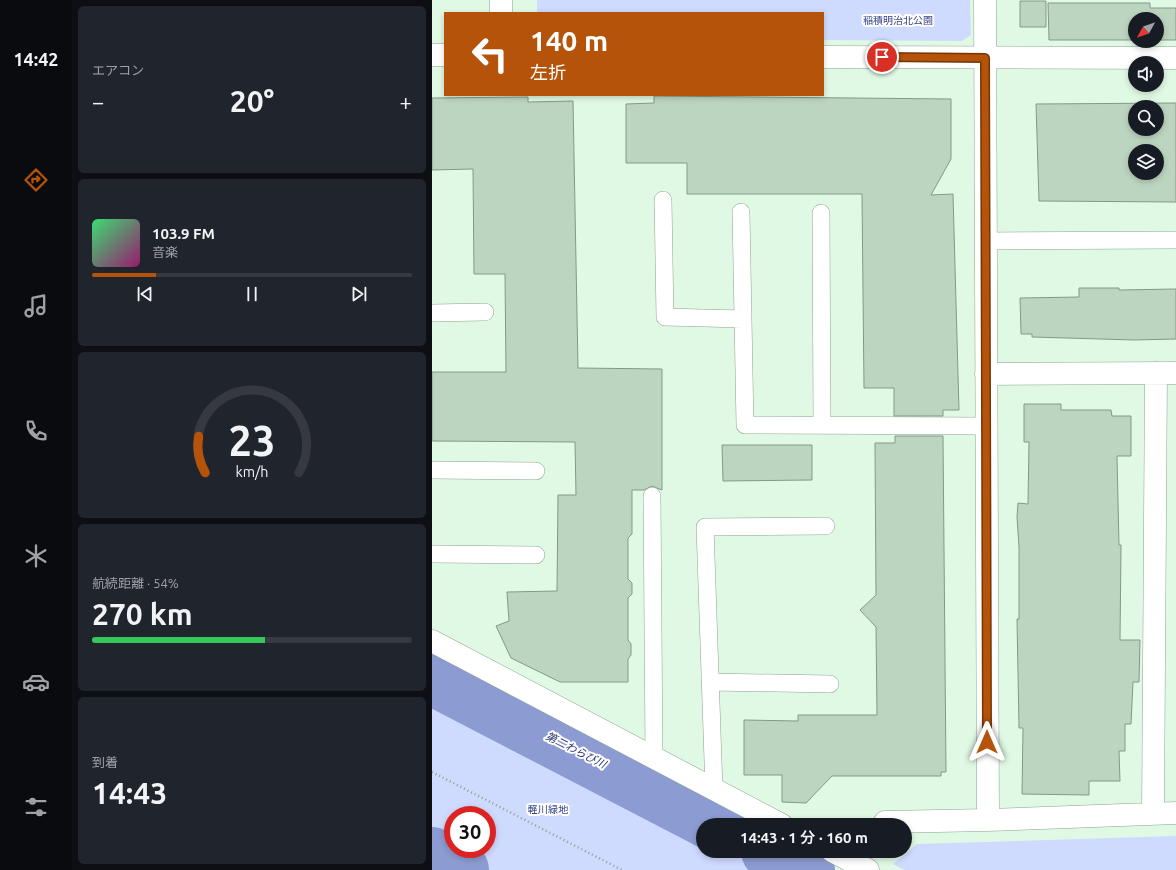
<!DOCTYPE html>
<html lang="ja">
<head>
<meta charset="utf-8">
<style>
	body { margin:0; font-family:Ubuntu,"Noto Sans JP",sans-serif; background:#20242c; color:#f1f3f6; height:100vh; display:flex; flex-direction:column; font-size:15px; white-space:nowrap }
	* { box-sizing:border-box; margin:0 }
	p { font-size:13px; color:#9ea1a6 }
	.icon { flex:none; width:22px; height:22px; fill:none; stroke:currentColor; stroke-width:2; stroke-linecap:round; stroke-linejoin:round }
	.map { position:relative; flex:1; overflow:hidden }
	.drawer { display:flex; flex-direction:column; gap:6px; padding:6px; background:#0d0f14; width:360px }
	.drawer>* { flex:none }
	.banner { position:absolute; left:12px; top:12px; width:380px; height:84px; border-radius:0px; box-shadow:0 2px 6px #0003; background:#b45309; color:#fff; overflow:hidden }
	.needle { width:26px; rotate:230deg }
	.controls { position:absolute; left:696px; top:12px; display:grid; gap:8px }
	.controls a { display:grid; place-items:center; width:36px; height:36px; border-radius:50%; background:#171b24; box-shadow:0 2px 6px #0003; font-size:20px }
	.speed { position:absolute; left:12px; top:806px; display:flex; gap:8px; font-size:20px; font-weight:700; text-align:center }
	.speed>* { display:grid; place-content:center; width:52px; height:52px; border-radius:50%; background:#171b24; box-shadow:0 2px 6px #0003; line-height:1 }
	.speed .limit { border:6px solid #d22; background:#fff; color:#111 }
	.pin { position:absolute; display:grid; place-items:center; width:34px; height:34px; color:#fff; margin:-17px; border:2px solid #fff; border-radius:50%; box-shadow:0 1px 4px #0007 }
	.me { position:absolute; width:44px; margin:-22px; rotate:0deg; stroke-linejoin:round; filter:drop-shadow(0 0 3px #0008) }
	.turn { display:flex; align-items:center; gap:14px; height:84px; padding:0 20px; font-size:18px }
	.turn .icon { width:52px; height:52px; stroke-width:2.5 }
	.turn b { display:block; font-size:28px; line-height:34px }
	.big { font-size:30px; font-weight:600; line-height:1.1 }
	.drawer .card { flex:1; display:flex; flex-direction:column; justify-content:center; gap:6px; min-width:0; padding:0 14px; border-radius:6px; background:#20242c }
	.drawer .dial { align-items:center; gap:0 }
	.dial svg { height:104px; overflow:visible; fill:none; stroke:#363941; stroke-width:7; stroke-linecap:round; text-anchor:middle }
	.dial text { fill:#f1f3f6; stroke:none }
	.song { display:flex; align-items:center; gap:12px }
	.cover { width:48px; height:48px; border-radius:6px; background:linear-gradient(135deg,hsl(140 70% 55%),hsl(320 70% 35%)) }
	.played { height:4px; border-radius:2px; background:linear-gradient(90deg,#b45309 20%,#363941 20%) }
	.keys { display:flex; justify-content:space-around; direction:ltr }
	.heat { display:flex; justify-content:space-between; align-items:center; font-size:22px; direction:ltr }
	.charge { height:6px; border-radius:3px; background:linear-gradient(90deg,#34c759 54%,#363941 0) }
	.trip { position:absolute; left:264px; top:818px; width:216px; height:40px; border-radius:20px; background:#171b24; box-shadow:0 2px 6px #0003; font-weight:600; line-height:40px; text-align:center }
	main { display:flex; flex:1; min-height:0 }
	.menu { display:flex; flex-direction:column; width:72px; justify-content:space-around; align-items:center; background:#090b0e; color:#9ea1a6 }
	.menu .icon { width:28px; height:28px }
	.menu .active { color:#b45309 }
	.menu b { font-size:18px; color:#f1f3f6 }
	.map>svg:first-child { display:block }
	.green { fill:#cfdaff; fill-rule:evenodd }
	.lines { fill:none; stroke-linecap:round; stroke-linejoin:round }
	.river { stroke:#8c9cd2; stroke-width:58 }
	.building { fill:#bcd5c0; stroke:#829986; fill-rule:evenodd }
	.service-casing { stroke:#8ca490; stroke-width:18 }
	.minor-casing { stroke:#8ca490; stroke-width:23 }
	.path { stroke:#8ea192; stroke-width:2.5; stroke-dasharray:1 3; stroke-linecap:butt }
	.service { stroke:#fff; stroke-width:17 }
	.minor { stroke:#fff; stroke-width:22 }
	.route-casing { stroke:#753606; stroke-width:10 }
	.route { stroke:#b45309; stroke-width:7 }
	.labels { text-anchor:middle; dominant-baseline:central; stroke-width:4; stroke-linejoin:round; paint-order:stroke }
	.park-label { font-size:10px; fill:#364486; stroke:#fff }
	.water-label { font-size:11px; font-style:italic; fill:#263273; stroke:#fff }
</style>
</head>
<body>
<main>
<nav class="menu">
<b>14:42</b>
<svg class="icon active" aria-label="directions" viewBox="0 0 24 24"><path d="M12 3l9 9-9 9-9-9zM9 14v-3h6M13 9l2 2-2 2"/></svg>
<svg class="icon" aria-label="music" viewBox="0 0 24 24"><path d="M9 18V5l10-2v13"/><circle cx="6" cy="18" r="3"/><circle cx="16" cy="16" r="3"/></svg>
<svg class="icon" aria-label="phone" viewBox="0 0 24 24"><path d="M5 4h4l2 5-3 2q2 4 5 5l2-3 5 2v4C11 20 4 13 5 4z"/></svg>
<svg class="icon" aria-label="climate" viewBox="0 0 24 24"><path d="M12 3v18M4 7l16 10M4 17L20 7"/></svg>
<svg class="icon" aria-label="car" viewBox="0 0 24 24"><path d="M5 17H2v-5l4-1 3-4h7l3 4 3 1v5h-3M9 17h6M6 11h13"/><circle cx="7" cy="17" r="2"/><circle cx="17" cy="17" r="2"/></svg>
<svg class="icon" aria-label="filters" viewBox="0 0 24 24"><path d="M4 7h16M4 17h16"/><circle cx="9" cy="7" r="2"/><circle cx="15" cy="17" r="2"/></svg>
</nav>
<section class="drawer">
<div class="card"><p>エアコン</p>
<div class="heat"><a>−</a><b class="big">20°</b><a>+</a></div>
</div>
<div class="card">
<div class="song"><i class="cover"></i><div><b>103.9 FM</b><p>音楽</p></div></div>
<div class="played"></div>
<div class="keys"><svg class="icon" aria-label="previous" viewBox="0 0 24 24"><path d="M18 5L8 12l10 7zM5 5v14"/></svg><svg class="icon" aria-label="pause" viewBox="0 0 24 24"><path d="M8 5v14M16 5v14"/></svg><svg class="icon" aria-label="next" viewBox="0 0 24 24"><path d="M6 5l10 7-10 7zM19 5v14"/></svg></div>
</div>
<div class="card dial"><svg viewBox="0 0 100 80">
<path d="M14 69A42 42 0 1 1 86 69"/>
<path d="M14 69A42 42 0 0 1 9 41" stroke="#b45309"/>
<text x="50" y="56" font-size="32" font-weight="700">23</text>
<text x="50" y="72" font-size="11">km/h</text>
</svg></div>
<div class="card"><p>航続距離 · 54%</p><b class="big">270 km</b><div class="charge"></div></div>
<div class="card"><p>到着</p><b class="big">14:43</b></div>
</section>
<div class="map">
<svg width="744" height="870" viewBox="0 0 744 870">
	<rect width="100%" height="100%" fill="#e0f9e4"/>
	<path class="green" d="M 105,0 L 538,0 L 539,35 L 530,41 L 391,40 L 391,13 L 105,13 Z
		M 0,677 L 278,825 L 271,825 L 271,851 L 327,851 L 364,870 L 0,870 ZM 21,815 L 55,815 L 55,849 L 21,849 Z
		M 744,836 L 744,870 L 473,870 L 461,864 L 485,844 Z"/>
	<g class="lines">
		<path class="river" d="M 0,676 L 287,825
			M 338,851 L 374,870
			M 0,856 L 28,870"/>
	</g>
	<path class="building" d="M 588,1 L 614,1 L 614,27 L 588,27 Z
		M 616,3 L 718,3 L 718,8 L 744,8 L 744,40 L 725,40 L 725,19 L 703,19 L 703,40 L 617,40 Z
		M 222,96 L 519,99 L 519,159 L 499,195 L 521,194 L 527,410 L 511,410 L 511,416 L 462,416 L 462,388 L 432,388 L 430,194 L 255,194 L 255,163 L 194,163 L 194,104 L 222,103 Z
		M 96,97 L 96,102 L 141,101 L 146,368 L 230,369 L 230,490 L 220,486 L 212,490 L 200,490 L 200,534 L 196,538 L 196,579 L 200,583 L 200,594 L 196,598 L 196,640 L 199,644 L 199,655 L 196,659 L 196,682 L 128,682 L 79,658 L 64,626 L 77,621 L 75,592 L 125,591 L 126,495 L 144,495 L 143,442 L 0,441 L 0,372 L 74,372 L 73,274 L 42,274 L 41,169 L 0,170 L 0,98 Z
		M 744,103 L 744,202 L 607,201 L 604,104 ZM 703,107 L 725,107 L 725,129 L 703,129 ZM 703,151 L 725,151 L 725,173 L 703,173 Z
		M 647,288 L 687,288 L 687,290 L 744,289 L 744,339 L 702,340 L 600,337 L 600,334 L 589,334 L 588,298 L 647,297 Z
		M 592,404 L 629,404 L 629,410 L 679,410 L 680,416 L 699,416 L 699,456 L 685,456 L 687,545 L 689,545 L 688,640 L 708,640 L 707,682 L 701,682 L 699,724 L 693,724 L 693,751 L 687,751 L 688,781 L 657,781 L 657,795 L 590,794 L 591,728 L 587,728 L 585,619 L 587,619 L 587,547 L 585,517 L 586,503 L 596,504 L 597,442 L 592,442 Z
		M 463,436 L 511,436 L 514,772 L 509,772 L 509,776 L 400,776 L 374,803 L 350,802 L 350,775 L 312,775 L 312,720 L 366,721 L 366,715 L 445,715 L 444,627 L 428,610 L 444,595 L 443,443 L 463,443 Z
		M 290,445 L 380,445 L 380,480 L 291,481 Z"/>
	<g class="lines">
		<defs>
			<path id="service" d="M 231,200 L 233,317 L 311,319
				M 309,212 L 313,425 L 554,426
				M 389,213 L 390,425
				M 553,241 L 744,240
				M 0,313 L 53,312
				M 0,470 L 104,471
				M 220,496 L 222,758
				M 0,554 L 104,555
				M 279,682 L 398,684
				M 282,790 L 273,527 L 394,526"/>
			<path id="minor" d="M 553,0 L 556,820
				M 69,13 L 69,0
				M 0,55 L 13,55
				M 391,57 L 744,58
				M 554,374 L 744,373
				M 0,641 L 350,825
				M 721,814 L 724,373
				M 451,825 L 453,822 L 556,820 L 744,813
				M 400,851 L 436,870"/>
		</defs>
		<use href="#service" class="service-casing"/>
		<use href="#minor" class="minor-casing"/>
		<path class="path" d="M 0,772 L 190,870"/>
		<use href="#service" class="service"/>
		<use href="#minor" class="minor"/>
	</g>
	<g class="lines">
		<defs>
			<path id="route" d="M 450,57 L 553,58 L 555,742"/>
		</defs>
		<use href="#route" class="route-casing"/>
		<use href="#route" class="route"/>
	</g>
	<g class="labels">
		<g class="park-label">
			<text x="466" y="20">稲積明治北公園</text>
			<text x="116" y="809">軽川緑地</text>
		</g>
		<g class="water-label">
			<text transform="translate(144 750) rotate(27)">第二わらび川</text>
		</g>
	</g>
</svg>
<div class="controls">
<a><svg class="needle" viewBox="-14 -14 28 28"><path d="M0-13l5 13h-10z" fill="#e53935"/><path d="M0 13l5-13h-10z" fill="#9ea1a6"/></svg></a>
<a><svg class="icon" aria-label="sound" viewBox="0 0 24 24"><path d="M4 9h4l5-4v14l-5-4H4zM17 9q2 3 0 6"/></svg></a>
<a><svg class="icon" aria-label="search" viewBox="0 0 24 24"><circle cx="10" cy="10" r="6"/><path d="M15 15l6 6"/></svg></a>
<a><svg class="icon" aria-label="layers" viewBox="0 0 24 24"><path d="M12 4l9 5-9 5-9-5zM3 14l9 5 9-5"/></svg></a>
</div>
<div class="speed"><div class="limit">30</div></div>
<div class="pin" style="left:450px;top:57px;background:#d93025"><svg class="icon" aria-label="arrive" viewBox="0 0 24 24"><path d="M6 21V4h12l-3 4 3 4H6"/></svg></div>
<svg class="me" style="left:555px;top:742px" viewBox="-20 -20 40 40"><path d="M0-17L14 15 0 8-14 15z" fill="#b45309" stroke="#fff" stroke-width="4"/></svg>
<div class="trip">14:43 · 1 分 · 160 m</div>
<div class="banner">
<div class="turn"><svg class="icon" aria-label="left" viewBox="0 0 24 24"><path d="M17 20v-9H6M10 6l-5 5 5 5"/></svg><div><b>140 m</b>左折</div></div>
</div>
</div>
</main>
</body>
</html>
